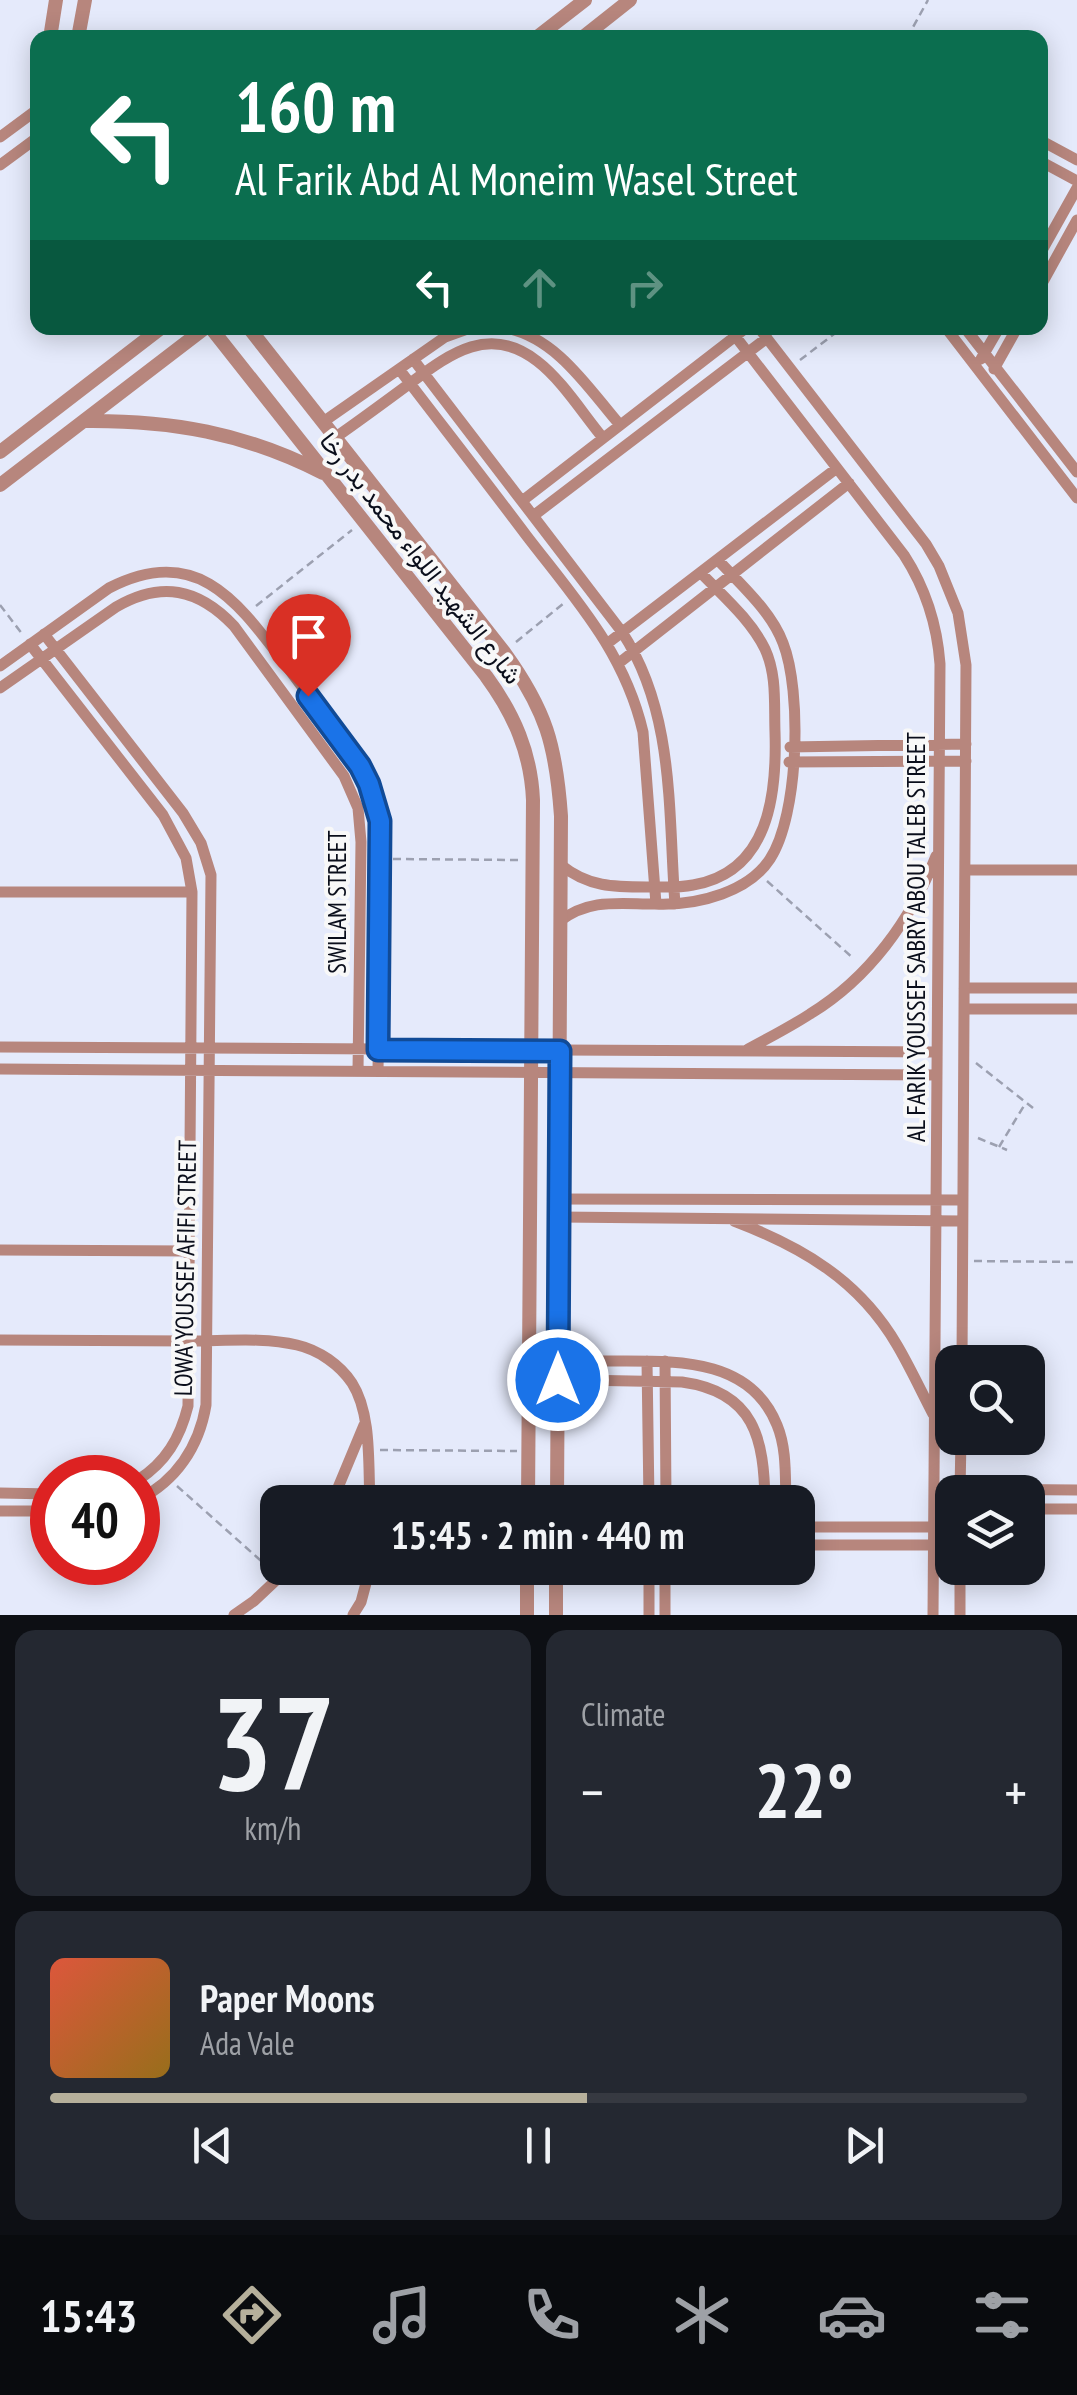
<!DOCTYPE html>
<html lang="en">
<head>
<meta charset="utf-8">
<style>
	body { margin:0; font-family:"PT Sans Narrow",Vazirmatn,sans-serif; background:#242831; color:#f1f3f6; height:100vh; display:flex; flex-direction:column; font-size:38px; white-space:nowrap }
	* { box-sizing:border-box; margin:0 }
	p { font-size:32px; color:#9ea1a6 }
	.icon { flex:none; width:55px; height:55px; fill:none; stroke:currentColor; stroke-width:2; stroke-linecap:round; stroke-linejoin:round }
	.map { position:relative; height:1615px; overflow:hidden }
	.drawer { display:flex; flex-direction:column; gap:15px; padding:15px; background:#0d0f14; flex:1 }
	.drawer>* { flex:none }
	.banner { position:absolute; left:30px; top:30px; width:1018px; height:305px; border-radius:20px; box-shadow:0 5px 25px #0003; background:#0b6e4f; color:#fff; overflow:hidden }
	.controls { position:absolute; left:935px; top:1345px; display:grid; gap:20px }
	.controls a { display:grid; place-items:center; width:110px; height:110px; border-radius:20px; background:#171b24; box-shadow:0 5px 25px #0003; font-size:50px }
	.speed { position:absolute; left:30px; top:1455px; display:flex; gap:20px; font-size:50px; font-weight:700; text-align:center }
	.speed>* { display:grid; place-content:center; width:130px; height:130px; border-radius:50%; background:#171b24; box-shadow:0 5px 25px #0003; line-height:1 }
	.speed .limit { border:15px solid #d22; background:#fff; color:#111 }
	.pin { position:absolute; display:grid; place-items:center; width:85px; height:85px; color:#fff; margin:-102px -42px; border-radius:50% 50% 50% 0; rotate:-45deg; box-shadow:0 0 10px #0007 }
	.pin .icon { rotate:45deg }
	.me { position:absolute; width:110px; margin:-55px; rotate:0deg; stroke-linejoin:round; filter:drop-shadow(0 0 8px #0008) }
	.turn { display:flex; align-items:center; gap:35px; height:210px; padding:0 40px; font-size:45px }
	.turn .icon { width:130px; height:130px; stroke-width:2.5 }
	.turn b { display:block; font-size:70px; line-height:85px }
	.lanes { display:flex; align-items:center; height:95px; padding:0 40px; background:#0003; justify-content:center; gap:50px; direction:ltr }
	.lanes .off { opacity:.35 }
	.big { font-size:75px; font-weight:600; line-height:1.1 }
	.drawer .widget { flex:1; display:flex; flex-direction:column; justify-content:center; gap:15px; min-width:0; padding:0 35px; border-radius:20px; background:#242831 }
	.drawer .dial { align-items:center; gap:0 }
	.dial b { font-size:130px; line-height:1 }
	.song { display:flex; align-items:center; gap:30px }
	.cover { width:120px; height:120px; border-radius:15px; background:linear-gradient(135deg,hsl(10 70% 55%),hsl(40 70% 35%)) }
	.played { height:10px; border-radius:5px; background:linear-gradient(90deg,#b6b09b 55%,#363941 55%) }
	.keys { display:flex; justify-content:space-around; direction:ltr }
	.heat { display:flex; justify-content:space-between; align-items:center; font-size:55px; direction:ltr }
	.drawer .tiles { flex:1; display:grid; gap:15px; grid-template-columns:1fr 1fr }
	.widget:last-child { grid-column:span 2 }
	.trip { position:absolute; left:260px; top:1485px; width:555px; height:100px; border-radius:20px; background:#171b24; box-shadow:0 5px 25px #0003; font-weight:600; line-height:100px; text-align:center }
	.dock { display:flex; height:160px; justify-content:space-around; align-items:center; background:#090b0e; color:#9ea1a6 }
	.dock .icon { width:70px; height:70px }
	.dock .on { color:#b6b09b }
	.dock b { font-size:45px; color:#f1f3f6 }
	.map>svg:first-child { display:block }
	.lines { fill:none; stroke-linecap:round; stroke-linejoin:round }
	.path { stroke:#9ca0b0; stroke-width:2.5; stroke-dasharray:8 5; stroke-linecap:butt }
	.minor { stroke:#b7867d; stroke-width:11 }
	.tertiary { stroke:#b7867d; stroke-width:14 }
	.route-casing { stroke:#114b97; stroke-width:25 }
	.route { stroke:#1a73e8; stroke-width:18 }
	.labels { text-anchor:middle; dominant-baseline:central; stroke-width:8; stroke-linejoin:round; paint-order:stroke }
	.street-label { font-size:25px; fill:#0a0e1b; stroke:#f8f8f8 }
</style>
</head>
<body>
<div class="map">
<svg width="1077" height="1615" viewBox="0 0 1077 1615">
	<rect width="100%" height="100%" fill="#e5eafb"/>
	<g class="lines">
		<path class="path" d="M 907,38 L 928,0
			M 800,360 L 842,328
			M 0,605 L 23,635
			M 256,606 L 352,530
			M 516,642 L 564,603
			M 393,859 L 520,860
			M 767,881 L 854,959
			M 976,1063 L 1033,1108
			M 978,1138 L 1007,1150
			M 999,1147 L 1025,1104
			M 974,1261 L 1077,1262
			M 380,1450 L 517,1451
			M 177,1486 L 268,1567"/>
		<path class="minor" d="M 0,137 L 38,109
			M 1040,140 L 1077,160
			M 1040,161 L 1077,181
			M 0,165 L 38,137
			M 1040,254 L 1077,188
			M 1040,287 L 1077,220
			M 506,328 C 557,338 588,388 620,425
			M 729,328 L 904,555 C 926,589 937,623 940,664 L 933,1615
			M 759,328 L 926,544 L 939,566 L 958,613 L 966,665 L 962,1362
			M 946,328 L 1077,498
			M 965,328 L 1077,472
			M 413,359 L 622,632 C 675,713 668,811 675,904
			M 981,359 L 999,328
			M 399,369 C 441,424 484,479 526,535 C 575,599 624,651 643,732 L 656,904
			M 994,369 L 1017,328
			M 323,422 L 445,337 L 470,328
			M 336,437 C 359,421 382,404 405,387 C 446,357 487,322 537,361 C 562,380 583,414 603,438
			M 522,501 L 746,328
			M 533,516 L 767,338
			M 44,634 L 183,813 L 201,843 L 211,875 L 206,1405 C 199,1447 176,1481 138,1500
			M 608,643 L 837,468
			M 30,644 L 163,815 L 186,858 L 192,892 L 188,1406 C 180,1438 166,1462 138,1480
			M 619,663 L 849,483
			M 0,666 L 109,588 C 197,543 237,601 285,664 C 307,693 328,722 350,751 L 369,784 L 380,821 L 381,859 L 378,1071
			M 0,688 L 116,607 C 161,581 198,588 234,626 L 344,776 L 358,808 L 361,842 L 358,1071
			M 790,747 L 966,744
			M 789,762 L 966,761
			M 561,865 C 588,887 614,887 647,887 C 662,887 679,888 693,885 C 769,872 777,795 775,732 C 774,704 777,675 765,649 C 751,620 723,596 701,573
			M 965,870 L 1077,870
			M 0,892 L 192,892
			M 560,921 C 590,898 620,904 655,904 C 678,905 700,902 722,894 C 741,887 759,876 770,859 C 799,815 802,691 783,643 C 771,611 741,585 718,560
			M 964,988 L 1077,988
			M 964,1009 L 1077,1009
			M 0,1047 L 937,1052
			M 748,1049 C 769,1038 790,1027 810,1014 C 869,978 911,920 936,856
			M 0,1069 L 937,1075
			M 559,1199 L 962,1200
			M 559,1217 L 962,1221
			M 734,1221 C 802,1247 859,1280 897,1345 C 910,1367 921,1391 933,1414
			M 0,1250 L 190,1251
			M 0,1340 C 64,1340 127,1341 191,1341 C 225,1341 264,1337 297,1345 C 319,1350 340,1365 352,1383 C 372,1414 368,1466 370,1502
			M 529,1360 C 560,1360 591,1361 623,1361 C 681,1361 751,1360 777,1425 C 787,1449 785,1477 786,1502
			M 647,1361 L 649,1502
			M 665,1361 L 666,1502
			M 529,1379 L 682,1382 C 755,1392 764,1439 765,1502
			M 960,1489 L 1077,1490
			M 960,1492 L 961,1438
			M 0,1493 L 52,1494
			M 332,1502 L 364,1425
			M 1028,1509 L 1077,1509
			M 0,1511 L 52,1511
			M 798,1527 L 934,1527
			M 798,1545 L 933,1545
			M 234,1615 L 254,1601 L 289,1568
			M 353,1615 L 361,1602 L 370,1568
			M 649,1615 L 649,1568
			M 665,1615 L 665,1568
			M 960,1615 L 960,1568"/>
		<path class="tertiary" d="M 50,38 L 56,0
			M 78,38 L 85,0
			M 536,38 L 585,0
			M 582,38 L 630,0
			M 211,328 L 486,676 C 514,714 531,753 533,800 L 528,1502
			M 249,328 L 504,652 C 546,710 556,745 561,816 L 557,1502
			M 84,421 C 171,420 245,433 323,473
			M 0,452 L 161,328
			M 0,485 L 205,328
			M 527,1615 L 527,1568
			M 556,1615 L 556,1568"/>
	</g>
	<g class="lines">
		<defs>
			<path id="route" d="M 308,696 L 360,766 L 369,784 L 380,821 L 378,1050 L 560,1051 L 558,1380"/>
		</defs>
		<use href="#route" class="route-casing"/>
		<use href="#route" class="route"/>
	</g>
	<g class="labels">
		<g class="street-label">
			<text transform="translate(421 558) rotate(52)">شارع الشهيد اللواء محمد بدر رخا</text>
			<text transform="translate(337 902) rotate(-90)">SWILAM STREET</text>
			<text transform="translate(916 937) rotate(-90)">AL FARIK YOUSSEF SABRY ABOU TALEB STREET</text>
			<text transform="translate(185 1268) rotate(-89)">LOWA' YOUSSEF AFIFI STREET</text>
		</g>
	</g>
</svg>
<div class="controls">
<a><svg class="icon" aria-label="search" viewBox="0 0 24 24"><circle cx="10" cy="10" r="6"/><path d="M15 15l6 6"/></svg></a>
<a><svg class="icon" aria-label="layers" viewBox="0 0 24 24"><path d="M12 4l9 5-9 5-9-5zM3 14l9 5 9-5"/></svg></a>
</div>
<div class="speed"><div class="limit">40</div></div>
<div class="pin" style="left:308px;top:696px;background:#d93025"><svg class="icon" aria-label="arrive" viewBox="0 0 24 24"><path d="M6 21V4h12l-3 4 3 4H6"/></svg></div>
<svg class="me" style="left:558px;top:1380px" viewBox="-20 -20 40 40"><circle r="17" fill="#1a73e8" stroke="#fff" stroke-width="3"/><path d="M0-11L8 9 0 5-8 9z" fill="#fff"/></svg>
<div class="trip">15:45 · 2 min · 440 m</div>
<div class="banner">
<div class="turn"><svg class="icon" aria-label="left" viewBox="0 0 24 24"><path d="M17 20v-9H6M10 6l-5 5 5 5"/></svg><div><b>160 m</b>Al Farik Abd Al Moneim Wasel Street</div></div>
<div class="lanes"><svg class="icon" aria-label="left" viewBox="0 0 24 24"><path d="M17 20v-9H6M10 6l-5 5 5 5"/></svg><svg class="icon off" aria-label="ahead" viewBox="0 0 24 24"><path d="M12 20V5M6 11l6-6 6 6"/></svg><svg class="icon off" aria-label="right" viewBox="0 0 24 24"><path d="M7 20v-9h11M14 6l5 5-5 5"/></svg></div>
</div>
</div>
<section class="drawer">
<div class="tiles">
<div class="widget dial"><b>37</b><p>km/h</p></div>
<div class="widget"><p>Climate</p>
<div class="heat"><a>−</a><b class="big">22°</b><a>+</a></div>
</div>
<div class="widget">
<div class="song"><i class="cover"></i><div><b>Paper Moons</b><p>Ada Vale</p></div></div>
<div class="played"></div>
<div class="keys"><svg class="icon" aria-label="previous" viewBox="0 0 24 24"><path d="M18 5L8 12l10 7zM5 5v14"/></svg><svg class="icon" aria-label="pause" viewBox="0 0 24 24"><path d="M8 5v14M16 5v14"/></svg><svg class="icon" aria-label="next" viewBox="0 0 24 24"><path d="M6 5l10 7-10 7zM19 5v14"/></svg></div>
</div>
</div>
</section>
<nav class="dock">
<b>15:43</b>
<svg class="icon on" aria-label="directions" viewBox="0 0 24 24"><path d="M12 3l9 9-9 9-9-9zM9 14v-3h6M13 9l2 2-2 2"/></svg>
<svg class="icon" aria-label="music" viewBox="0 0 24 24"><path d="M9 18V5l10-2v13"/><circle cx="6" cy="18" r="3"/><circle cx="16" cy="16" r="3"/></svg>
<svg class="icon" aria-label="phone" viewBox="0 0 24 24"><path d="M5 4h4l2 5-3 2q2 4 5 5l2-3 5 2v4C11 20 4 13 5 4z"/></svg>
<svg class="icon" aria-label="climate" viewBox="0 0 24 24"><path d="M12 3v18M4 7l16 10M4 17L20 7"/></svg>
<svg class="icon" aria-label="car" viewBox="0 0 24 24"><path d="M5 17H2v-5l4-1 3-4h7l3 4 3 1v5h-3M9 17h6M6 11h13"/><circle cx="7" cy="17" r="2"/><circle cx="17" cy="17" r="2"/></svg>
<svg class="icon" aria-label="filters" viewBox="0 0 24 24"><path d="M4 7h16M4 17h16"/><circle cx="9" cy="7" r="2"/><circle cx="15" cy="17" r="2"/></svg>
</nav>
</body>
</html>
